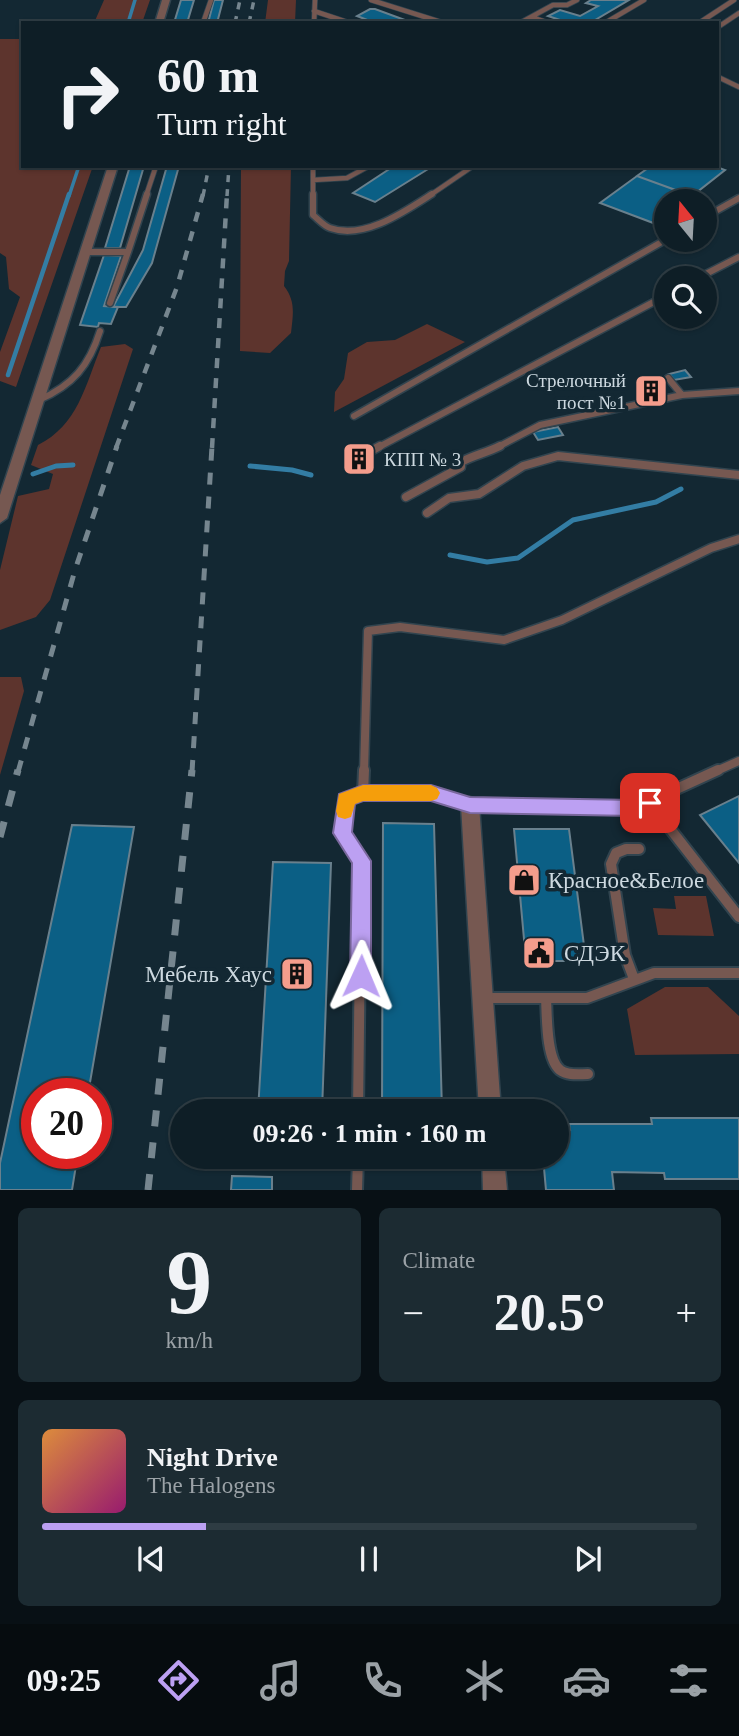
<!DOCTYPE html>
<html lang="en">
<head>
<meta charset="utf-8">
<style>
	body { margin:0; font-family:"Times New Roman",serif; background:#1c2b32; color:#f1f3f6; height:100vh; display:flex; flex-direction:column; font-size:26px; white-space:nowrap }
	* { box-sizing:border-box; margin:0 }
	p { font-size:23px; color:#9ba2a7 }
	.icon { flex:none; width:38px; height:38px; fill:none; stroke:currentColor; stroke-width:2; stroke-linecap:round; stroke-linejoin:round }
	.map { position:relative; height:1190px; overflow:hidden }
	.details { display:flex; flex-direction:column; gap:18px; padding:18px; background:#081015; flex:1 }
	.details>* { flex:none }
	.top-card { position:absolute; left:21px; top:21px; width:698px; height:147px; border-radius:0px; box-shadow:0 2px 5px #0004,0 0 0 2px #2e3c43; background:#0e1e26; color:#f1f3f6; overflow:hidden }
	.needle { width:46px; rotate:342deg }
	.tools { position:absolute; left:654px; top:189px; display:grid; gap:14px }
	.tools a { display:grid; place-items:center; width:63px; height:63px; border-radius:50%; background:#0e1e26; box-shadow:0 2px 5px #0004,0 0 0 2px #2e3c43; font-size:35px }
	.speed { position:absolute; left:21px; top:1078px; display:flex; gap:14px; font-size:35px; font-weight:700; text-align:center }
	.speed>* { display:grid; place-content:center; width:91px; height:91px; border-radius:50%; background:#0e1e26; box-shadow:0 2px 5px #0004,0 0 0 2px #2e3c43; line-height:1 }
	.speed .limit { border:10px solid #d22; background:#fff; color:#111 }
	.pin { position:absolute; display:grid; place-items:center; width:60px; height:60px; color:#fff; margin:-30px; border-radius:14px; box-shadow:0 4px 10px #0006 }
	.me { position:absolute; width:77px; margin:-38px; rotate:1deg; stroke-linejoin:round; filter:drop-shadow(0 0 5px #0008) }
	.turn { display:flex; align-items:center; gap:24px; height:147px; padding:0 21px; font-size:32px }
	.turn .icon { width:91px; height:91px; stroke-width:2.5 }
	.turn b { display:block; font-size:49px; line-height:60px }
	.big { font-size:52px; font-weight:600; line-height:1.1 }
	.details .widget { flex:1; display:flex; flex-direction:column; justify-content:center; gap:10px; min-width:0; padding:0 24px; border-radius:10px; background:#1c2b32 }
	.details .dial { align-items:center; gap:0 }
	.dial b { font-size:91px; line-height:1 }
	.song { display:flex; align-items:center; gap:21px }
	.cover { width:84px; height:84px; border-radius:10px; background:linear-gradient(135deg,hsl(30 70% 55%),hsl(320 70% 35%)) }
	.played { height:7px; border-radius:4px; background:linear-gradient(90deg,#bca0f2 25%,#2e3c43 25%) }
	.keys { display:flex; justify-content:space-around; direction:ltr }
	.heat { display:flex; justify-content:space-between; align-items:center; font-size:38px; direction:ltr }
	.details .tiles { flex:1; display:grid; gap:18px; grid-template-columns:1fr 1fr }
	.widget:last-child { grid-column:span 2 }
	.trip { position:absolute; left:170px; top:1099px; width:399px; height:70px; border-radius:35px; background:#0e1e26; box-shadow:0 2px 5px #0004,0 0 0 2px #2e3c43; font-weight:600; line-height:70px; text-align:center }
	.tabs { display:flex; height:112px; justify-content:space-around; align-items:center; background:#060c0f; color:#9ba2a7 }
	.tabs .icon { width:49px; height:49px }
	.tabs .selected { color:#bca0f2 }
	.tabs b { font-size:32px; color:#f1f3f6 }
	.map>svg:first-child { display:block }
	.green { fill:#5d342d }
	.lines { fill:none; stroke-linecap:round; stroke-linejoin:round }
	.stream-far2 { stroke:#337da4; stroke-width:3.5 }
	.stream-far1 { stroke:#337da4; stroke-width:4.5 }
	.stream { stroke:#337da4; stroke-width:5 }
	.building { fill:#0b5f85; stroke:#69808d; stroke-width:2 }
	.service-far3-casing { stroke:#31444f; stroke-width:6 }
	.service-far2-casing { stroke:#31444f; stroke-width:9 }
	.service-far1-casing { stroke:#31444f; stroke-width:11 }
	.service-casing { stroke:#31444f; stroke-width:14 }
	.minor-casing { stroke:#31444f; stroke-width:3 }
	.service-far3 { stroke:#765851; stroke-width:4.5 }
	.service-far2 { stroke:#765851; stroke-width:6 }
	.service-far1 { stroke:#765851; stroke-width:8 }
	.service { stroke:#765851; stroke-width:10 }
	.minor { fill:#765851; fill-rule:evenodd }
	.rail-far3 { stroke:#76868f; stroke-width:3.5; stroke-dasharray:7 7; stroke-linecap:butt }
	.rail-far2 { stroke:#76868f; stroke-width:4.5; stroke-dasharray:10 10; stroke-linecap:butt }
	.rail-far1 { stroke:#76868f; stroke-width:5; stroke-dasharray:12 12; stroke-linecap:butt }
	.rail { stroke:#76868f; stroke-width:7; stroke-dasharray:16 16; stroke-linecap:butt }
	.route { fill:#bca0f2; stroke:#7a689d; stroke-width:2 }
	.slow { fill:#f59e0b }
	.labels { text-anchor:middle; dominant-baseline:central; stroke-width:7; stroke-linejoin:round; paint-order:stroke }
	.poi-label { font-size:19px; fill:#cdd9e0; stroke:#132833; text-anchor:end }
	.near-poi-label { font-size:23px; fill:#cdd9e0; stroke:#132833; text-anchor:start }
</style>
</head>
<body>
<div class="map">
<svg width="739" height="1190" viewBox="0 0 739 1190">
	<rect width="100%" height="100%" fill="#132833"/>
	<path class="green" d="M 104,0 L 150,0 L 142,23 L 94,23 Z
		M 268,0 L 296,0 L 295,23 L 265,23 Z
		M 0,39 L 23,39 L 23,166 L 93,166 L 16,387 L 0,381 L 0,352 L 20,297 L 9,289 L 6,257 L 0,253 Z
		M 241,166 L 291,166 L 289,261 L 285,271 L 284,286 C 296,301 293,315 291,333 L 270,353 L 240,351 Z
		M 427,324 L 465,342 L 334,412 L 335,392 L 344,379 L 348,353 L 367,342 L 395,340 Z
		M 125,344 L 133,349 L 50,600 L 36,617 L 0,630 L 0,570 L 18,496 L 49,489 L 53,474 L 31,465 L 38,445 C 78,425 85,386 101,347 Z
		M 0,677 L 21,677 L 24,691 L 0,775 Z
		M 674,896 L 706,896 L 714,936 L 658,935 L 653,908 L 676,909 Z
		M 665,987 L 708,987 L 739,1016 L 739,1054 L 635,1055 L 627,1009 Z"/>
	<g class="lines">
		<path class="stream-far2" d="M 128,23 L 135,0
			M 69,196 L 79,166"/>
		<path class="stream-far1" d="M 8,375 L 69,194"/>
		<path class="stream" d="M 250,466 L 292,470 L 311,475
			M 33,474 L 56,466 L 73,465
			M 450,555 L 487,562 L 518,558 L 573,520 L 656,502 L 681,489"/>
	</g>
	<path class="building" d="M 181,0 L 194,0 L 187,23 L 174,23 Z
		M 214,0 L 223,0 L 217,23 L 208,23 Z
		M 591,0 L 629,0 L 590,23 L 569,23 L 548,16 L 560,10 L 580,16 L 598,6 L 586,3 Z
		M 370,9 L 375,9 L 413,23 L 375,23 L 357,16 Z
		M 130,166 L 144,166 L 120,248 L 105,248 Z
		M 167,166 L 179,166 L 152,263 L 126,307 L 113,307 L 143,250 Z
		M 433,166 L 375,202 L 353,193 L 394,166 Z
		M 651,166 L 714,166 L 725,170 L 692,196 L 637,176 Z
		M 637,176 L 692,196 L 685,201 L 667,201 L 667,216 L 656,224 L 600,203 Z
		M 104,255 L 121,256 L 104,306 L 118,307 L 111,324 L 99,323 L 98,327 L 80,325 Z
		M 685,370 L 691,377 L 674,380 L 669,374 Z
		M 655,385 L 662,396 L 647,398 L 640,387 Z
		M 558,427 L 563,435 L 538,440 L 533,432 Z
		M 358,453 L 373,464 L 364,469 L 349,458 Z
		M 739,796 L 739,863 L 700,815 Z
		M 383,823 L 434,824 L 442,1111 L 382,1111 Z
		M 72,825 L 134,827 L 88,1094 L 37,1094 L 37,1153 L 78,1153 L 72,1190 L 0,1190 L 0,1163 Z
		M 514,829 L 569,829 L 586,961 L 526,961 Z
		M 273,862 L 331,863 L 322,1111 L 258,1111 Z
		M 651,1118 L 739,1118 L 739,1179 L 665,1179 L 664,1173 L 612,1172 L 614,1190 L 546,1190 L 543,1157 L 556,1157 L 556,1130 L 570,1130 L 569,1124 L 652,1124 Z
		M 232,1176 L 272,1177 L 272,1190 L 231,1190 Z"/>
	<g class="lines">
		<defs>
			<path id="service-far3" d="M 371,0 L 444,23
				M 314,11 L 350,23
				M 531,17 L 549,23
				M 203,23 L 211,0
				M 314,23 L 315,0
				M 520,23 L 553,5 L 567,5 L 577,0
				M 605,23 L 644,0
				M 699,23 L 734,0
				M 718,27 L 739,13
				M 718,77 L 739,87
				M 313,166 L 313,196
				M 313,180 L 347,178 L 369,166
				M 146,196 L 156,166
				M 429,196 L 473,166"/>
			<path id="service-far2" d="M 313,194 L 313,215 C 318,219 324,226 330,228 C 364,240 404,212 432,194
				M 705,217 L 739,198
				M 86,252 L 128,252 L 147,194
				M 698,278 L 739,257
				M 110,303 L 128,252
				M 668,378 L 682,395 L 739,391
				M 39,400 C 73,385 89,366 100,331
				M 354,416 L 667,239
				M 377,448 L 667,295
				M 496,448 L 540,425 L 682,395"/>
			<path id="service-far1" d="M 362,456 L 380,446
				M 406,497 L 461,467 L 461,462 C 474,455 486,453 500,446
				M 427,513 L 449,498 L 479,494 L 523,466 L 558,456 L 739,475
				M 364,772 L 368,631 L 400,627 L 504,640 L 562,620 L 711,548 L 739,539
				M 714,772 L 739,761"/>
			<path id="service" d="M 364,770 L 363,793 L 431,793 L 470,805 L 635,808 L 718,770
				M 650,803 L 739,917
				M 634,979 L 625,955 L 611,864 L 616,853 L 626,849 L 639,849
				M 484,998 L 587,998 L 654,973 L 739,973
				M 546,998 C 547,1015 546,1059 560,1070 C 568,1076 579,1074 588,1074
				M 358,1111 L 361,861 L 343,833 L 346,799 L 363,793
				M 357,1190 L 358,1157"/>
			<path id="minor" d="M 162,0 L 170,0 L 163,23 L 155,23 Z
				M 108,166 L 118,166 L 7,518 L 0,523 L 0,495 Z
				M 470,797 L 476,799 L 479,805 L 501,1111 L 479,1111 L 461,805 L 464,799 Z
				M 482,1157 L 504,1157 L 507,1190 L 483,1190 Z"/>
		</defs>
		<use href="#service-far3" class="service-far3-casing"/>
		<use href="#service-far2" class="service-far2-casing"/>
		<use href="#service-far1" class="service-far1-casing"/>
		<use href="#service" class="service-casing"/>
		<use href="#minor" class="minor-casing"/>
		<use href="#service-far3" class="service-far3"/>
		<use href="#service-far2" class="service-far2"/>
		<use href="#service-far1" class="service-far1"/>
		<use href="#service" class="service"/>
		<use href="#minor" class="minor"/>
		<path class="rail-far3" d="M 235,23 L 240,0
			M 249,23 L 254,0
			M 203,196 L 209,166
			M 227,196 L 229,166"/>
		<path class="rail-far2" d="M 116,448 L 177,287 L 203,194
			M 212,448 L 227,194"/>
		<path class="rail-far1" d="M 18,772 L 75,570 L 117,446
			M 192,772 L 212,446"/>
		<path class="rail" d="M 0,837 L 18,770
			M 148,1190 L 192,770"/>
	</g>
	<path class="route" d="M 363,785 L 431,785 L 470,797 L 635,800 L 650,795 L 656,797 L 659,803 L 656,809 L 635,816 L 470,813 L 431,801 L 363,801 L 355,804 L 352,832 L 371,861 L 371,976 L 368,983 L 361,985 L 354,983 L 350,976 L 352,863 L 333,833 L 339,794 Z"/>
	<path class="slow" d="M 363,785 L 431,785 L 437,788 L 440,793 L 437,799 L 431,801 L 363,801 L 355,804 L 351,817 L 345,819 L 338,817 L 336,811 L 339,794 Z"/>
	<defs>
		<symbol id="building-square" viewBox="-11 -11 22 22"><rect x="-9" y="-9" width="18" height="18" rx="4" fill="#f49d8c" stroke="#132833"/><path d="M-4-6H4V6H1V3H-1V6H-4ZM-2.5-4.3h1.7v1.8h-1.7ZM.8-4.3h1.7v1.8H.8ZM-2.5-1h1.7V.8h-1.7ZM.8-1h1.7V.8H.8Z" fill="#111"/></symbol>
		<symbol id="shop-square" viewBox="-11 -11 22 22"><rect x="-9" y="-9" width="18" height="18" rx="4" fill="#f49d8c" stroke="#132833"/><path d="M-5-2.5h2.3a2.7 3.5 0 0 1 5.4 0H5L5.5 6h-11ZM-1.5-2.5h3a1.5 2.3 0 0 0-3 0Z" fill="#111"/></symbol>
		<symbol id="civic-square" viewBox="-11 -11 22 22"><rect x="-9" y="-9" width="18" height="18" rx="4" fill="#f49d8c" stroke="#132833"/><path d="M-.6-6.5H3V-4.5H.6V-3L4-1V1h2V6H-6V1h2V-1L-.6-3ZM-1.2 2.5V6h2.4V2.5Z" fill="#111"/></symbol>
	</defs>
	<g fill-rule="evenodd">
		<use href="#building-square" x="632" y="372" width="38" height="38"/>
		<use href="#building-square" x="340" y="440" width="38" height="38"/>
		<use href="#shop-square" x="505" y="861" width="38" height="38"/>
		<use href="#civic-square" x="520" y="934" width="38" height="38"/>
		<use href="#building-square" x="278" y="955" width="38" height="38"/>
	</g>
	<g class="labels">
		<g class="poi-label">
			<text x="626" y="380">Стрелочный<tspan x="626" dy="22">пост №1</tspan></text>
			<text x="384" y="459" text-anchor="start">КПП № 3</text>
		</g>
		<g class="near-poi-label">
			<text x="548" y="880">Красное&amp;Белое</text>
			<text x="564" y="953">СДЭК</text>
			<text x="272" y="974" text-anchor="end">Мебель Хаус</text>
		</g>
	</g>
</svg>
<div class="tools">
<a><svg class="needle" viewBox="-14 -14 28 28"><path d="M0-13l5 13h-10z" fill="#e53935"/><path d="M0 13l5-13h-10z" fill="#9ba2a7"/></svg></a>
<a><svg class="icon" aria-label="search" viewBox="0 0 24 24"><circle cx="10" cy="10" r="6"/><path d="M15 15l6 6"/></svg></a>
</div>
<div class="speed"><div class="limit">20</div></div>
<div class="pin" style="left:650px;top:803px;background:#d93025"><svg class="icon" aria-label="arrive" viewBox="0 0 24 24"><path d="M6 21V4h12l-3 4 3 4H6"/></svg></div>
<svg class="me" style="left:361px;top:976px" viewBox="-20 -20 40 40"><path d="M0-17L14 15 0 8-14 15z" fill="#bca0f2" stroke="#fff" stroke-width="4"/></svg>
<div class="trip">09:26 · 1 min · 160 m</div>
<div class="top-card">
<div class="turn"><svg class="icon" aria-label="right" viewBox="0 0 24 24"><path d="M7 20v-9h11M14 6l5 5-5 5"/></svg><div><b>60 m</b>Turn right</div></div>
</div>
</div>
<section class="details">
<div class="tiles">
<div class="widget dial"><b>9</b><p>km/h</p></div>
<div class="widget"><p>Climate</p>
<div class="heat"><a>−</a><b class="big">20.5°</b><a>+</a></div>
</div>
<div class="widget">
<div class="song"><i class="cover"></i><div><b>Night Drive</b><p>The Halogens</p></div></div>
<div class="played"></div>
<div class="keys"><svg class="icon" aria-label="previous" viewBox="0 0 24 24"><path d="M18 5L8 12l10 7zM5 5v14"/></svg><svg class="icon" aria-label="pause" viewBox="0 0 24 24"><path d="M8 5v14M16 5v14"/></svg><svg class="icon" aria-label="next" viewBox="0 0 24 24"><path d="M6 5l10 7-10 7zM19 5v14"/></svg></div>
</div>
</div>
</section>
<nav class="tabs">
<b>09:25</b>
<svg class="icon selected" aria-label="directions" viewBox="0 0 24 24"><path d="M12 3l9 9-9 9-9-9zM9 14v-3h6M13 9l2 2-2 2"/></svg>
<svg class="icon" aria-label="music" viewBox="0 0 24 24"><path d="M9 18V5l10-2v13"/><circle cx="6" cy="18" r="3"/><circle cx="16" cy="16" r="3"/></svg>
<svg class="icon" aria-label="phone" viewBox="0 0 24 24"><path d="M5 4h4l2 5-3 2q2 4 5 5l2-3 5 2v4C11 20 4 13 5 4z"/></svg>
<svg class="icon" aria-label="climate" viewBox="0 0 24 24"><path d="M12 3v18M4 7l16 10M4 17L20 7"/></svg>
<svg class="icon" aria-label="car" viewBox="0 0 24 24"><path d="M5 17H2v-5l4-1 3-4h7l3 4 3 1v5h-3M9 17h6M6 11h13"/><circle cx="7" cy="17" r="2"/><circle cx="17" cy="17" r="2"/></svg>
<svg class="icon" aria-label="filters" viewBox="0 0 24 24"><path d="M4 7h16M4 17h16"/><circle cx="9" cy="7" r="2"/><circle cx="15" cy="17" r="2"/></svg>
</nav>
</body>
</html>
